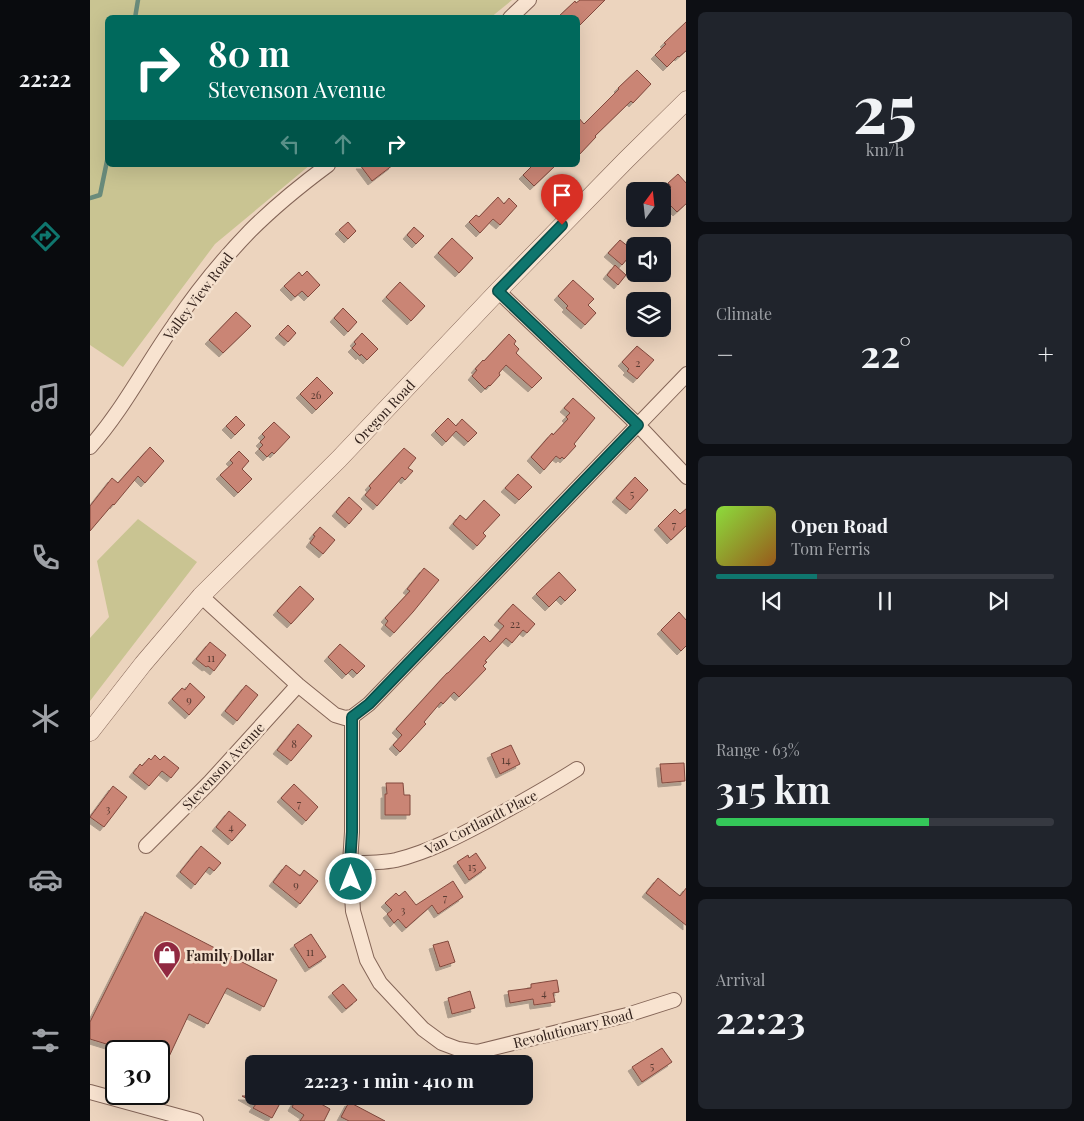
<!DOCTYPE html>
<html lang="en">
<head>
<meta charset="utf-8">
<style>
	body { margin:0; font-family:"Playfair Display",serif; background:#20242c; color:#f1f3f6; height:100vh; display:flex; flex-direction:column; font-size:19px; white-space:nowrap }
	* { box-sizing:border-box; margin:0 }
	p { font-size:16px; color:#9ea1a6 }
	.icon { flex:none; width:28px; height:28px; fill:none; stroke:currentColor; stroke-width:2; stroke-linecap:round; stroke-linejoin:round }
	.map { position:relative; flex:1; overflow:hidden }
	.details { display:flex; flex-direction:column; gap:12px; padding:12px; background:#0d0f14; width:398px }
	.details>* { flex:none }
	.hud { position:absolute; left:15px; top:15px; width:475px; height:152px; border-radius:8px; box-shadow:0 5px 20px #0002; background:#00695c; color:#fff; overflow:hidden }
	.needle { width:32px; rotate:15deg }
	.fabs { position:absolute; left:536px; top:182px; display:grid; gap:10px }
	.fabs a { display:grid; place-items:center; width:45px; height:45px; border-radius:8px; background:#171b24; box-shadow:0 5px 20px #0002; font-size:25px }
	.speed { position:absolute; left:15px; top:1040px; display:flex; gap:10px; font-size:25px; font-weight:700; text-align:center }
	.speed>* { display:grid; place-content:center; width:65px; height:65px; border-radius:50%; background:#171b24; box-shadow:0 5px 20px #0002; line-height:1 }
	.speed .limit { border:2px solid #111; border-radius:8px; background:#fff; color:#111 }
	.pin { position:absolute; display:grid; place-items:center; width:42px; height:42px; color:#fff; margin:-51px -21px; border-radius:50% 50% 50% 0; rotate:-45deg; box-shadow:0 0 5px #0007 }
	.pin .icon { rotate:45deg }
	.me { position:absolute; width:55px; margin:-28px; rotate:0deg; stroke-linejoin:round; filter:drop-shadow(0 0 4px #0008) }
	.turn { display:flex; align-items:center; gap:18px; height:105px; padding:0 20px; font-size:22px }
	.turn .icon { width:65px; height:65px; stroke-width:2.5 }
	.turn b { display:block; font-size:35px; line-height:42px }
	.lanes { display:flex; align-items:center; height:48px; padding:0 20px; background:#0003; justify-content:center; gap:25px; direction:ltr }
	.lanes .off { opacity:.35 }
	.big { font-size:38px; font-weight:700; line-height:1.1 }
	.details .tile { flex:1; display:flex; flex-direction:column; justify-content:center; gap:8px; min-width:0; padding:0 18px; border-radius:8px; background:#20242c }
	.details .dial { align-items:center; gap:0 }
	.dial b { font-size:65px; line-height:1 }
	.song { display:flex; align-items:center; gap:15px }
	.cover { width:60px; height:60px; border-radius:8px; background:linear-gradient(135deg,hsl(90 70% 55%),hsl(30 70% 35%)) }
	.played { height:5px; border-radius:2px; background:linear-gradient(90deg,#0f766e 30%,#363941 30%) }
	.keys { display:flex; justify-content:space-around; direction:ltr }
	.heat { display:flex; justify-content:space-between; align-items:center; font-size:28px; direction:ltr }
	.charge { height:8px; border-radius:4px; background:linear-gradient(90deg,#34c759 63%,#363941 0) }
	.trip { position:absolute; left:155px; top:1055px; width:288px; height:50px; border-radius:8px; background:#171b24; box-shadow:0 5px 20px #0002; font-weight:700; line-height:50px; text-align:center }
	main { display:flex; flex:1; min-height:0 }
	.tabs { display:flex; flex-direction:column; width:90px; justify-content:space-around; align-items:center; background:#090b0e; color:#9ea1a6 }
	.tabs .icon { width:35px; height:35px }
	.tabs .current { color:#0f766e }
	.tabs b { font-size:22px; color:#f1f3f6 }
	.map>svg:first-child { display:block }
	.green { fill:#c9c492 }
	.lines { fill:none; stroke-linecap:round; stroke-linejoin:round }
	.stream { stroke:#698b7b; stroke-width:4.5 }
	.building { fill:#ca8574; stroke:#82493e; filter:url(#shadow) }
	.minor-casing { stroke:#846557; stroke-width:16 }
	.tertiary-casing { stroke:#846557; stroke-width:19 }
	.minor { stroke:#f8e3d0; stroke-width:14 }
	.tertiary { stroke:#f8e3d0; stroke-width:18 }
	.route-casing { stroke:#0a4d48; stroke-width:12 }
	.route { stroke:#0f766e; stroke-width:9 }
	.labels { text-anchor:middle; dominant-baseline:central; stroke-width:5; stroke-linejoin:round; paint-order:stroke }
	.number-label { font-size:11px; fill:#593b32 }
	.street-label { font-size:14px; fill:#33221c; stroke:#f4e0cd }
	.poi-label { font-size:14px; font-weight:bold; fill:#33221c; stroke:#f4e0cd; text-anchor:start }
</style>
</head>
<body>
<main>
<nav class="tabs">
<b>22:22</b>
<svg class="icon current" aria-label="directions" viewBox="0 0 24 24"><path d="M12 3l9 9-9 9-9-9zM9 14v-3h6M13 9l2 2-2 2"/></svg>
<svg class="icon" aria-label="music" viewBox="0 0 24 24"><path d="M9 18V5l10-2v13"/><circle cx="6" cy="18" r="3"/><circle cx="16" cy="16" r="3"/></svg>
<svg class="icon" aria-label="phone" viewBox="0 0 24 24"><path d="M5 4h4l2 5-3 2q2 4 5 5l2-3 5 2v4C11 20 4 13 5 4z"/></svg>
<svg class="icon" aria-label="climate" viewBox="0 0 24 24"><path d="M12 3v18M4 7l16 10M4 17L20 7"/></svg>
<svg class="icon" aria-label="car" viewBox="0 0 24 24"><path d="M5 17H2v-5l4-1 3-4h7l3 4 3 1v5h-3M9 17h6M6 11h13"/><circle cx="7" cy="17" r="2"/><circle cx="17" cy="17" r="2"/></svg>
<svg class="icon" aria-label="filters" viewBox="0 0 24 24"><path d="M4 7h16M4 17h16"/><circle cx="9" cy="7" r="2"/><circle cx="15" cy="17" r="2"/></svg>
</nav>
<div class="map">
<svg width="597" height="1121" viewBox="0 0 597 1121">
	<defs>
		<filter id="shadow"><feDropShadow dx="-4" dy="4" stdDeviation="0" flood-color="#0004"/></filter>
	</defs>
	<rect width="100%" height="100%" fill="#ecd4be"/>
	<path class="green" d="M 0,0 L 422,0 L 400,18 L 18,18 L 18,165 L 220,165 L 125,244 L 33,367 L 0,345 Z
		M 48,519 L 107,562 L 0,701 L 0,638 L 19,617 L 7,561 Z"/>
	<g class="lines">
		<path class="stream" d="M 45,18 L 48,0
			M 0,198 L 10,195 L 18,156"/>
	</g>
	<path class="building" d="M 490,0 L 515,0 L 488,27 L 488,18 L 467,18 L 485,1 L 486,3 Z
		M 597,21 L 597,50 L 589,57 L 588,56 L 577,67 L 565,55 L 576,44 L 574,43 Z
		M 547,70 L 561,84 L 543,103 L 541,101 L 505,136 L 506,137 L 488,156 L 488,117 L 494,124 L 529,89 L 528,88 Z
		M 270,165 L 303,165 L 282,181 Z
		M 443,165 L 466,165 L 444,186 L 433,175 Z
		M 588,174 L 597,184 L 597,203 L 587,212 L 580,205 L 572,211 L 572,196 L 581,187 L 578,183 Z
		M 408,197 L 414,204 L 419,198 L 427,206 L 410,225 L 403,219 L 390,233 L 379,222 L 386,215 L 389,217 Z
		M 258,222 L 266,231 L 258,239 L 249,230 Z
		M 324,227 L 334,236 L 326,244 L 317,235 Z
		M 362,238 L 383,258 L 369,273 L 348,253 Z
		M 530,240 L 544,251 L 532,265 L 518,253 Z
		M 525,265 L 536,275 L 528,285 L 517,275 Z
		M 217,271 L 230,285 L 218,297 L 212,291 L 205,297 L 194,286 L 209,272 L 212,276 Z
		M 483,280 L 504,299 L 498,305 L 506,313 L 495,325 L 476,308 L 478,306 L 468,296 Z
		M 310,282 L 335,306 L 321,321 L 296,297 Z
		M 253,308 L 267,322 L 258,332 L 244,318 Z
		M 146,312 L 161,326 L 133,353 L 119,340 Z
		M 198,325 L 206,333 L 198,342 L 189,334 Z
		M 272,333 L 288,349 L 277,360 L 271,354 L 270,356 L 262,348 L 266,344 L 264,342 Z
		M 419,334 L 426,341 L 424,344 L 429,349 L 426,353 L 452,378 L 442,388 L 416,365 L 409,373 L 410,375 L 400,386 L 399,385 L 395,389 L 382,376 L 387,370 L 385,369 L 393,360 L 394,361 Z
		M 547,346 L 564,360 L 547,379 L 537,371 L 539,369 L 532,362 Z
		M 227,377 L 243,393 L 226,410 L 210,394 Z
		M 483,398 L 505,418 L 484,444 L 486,446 L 474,459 L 472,457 L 470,459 L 466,456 L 454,470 L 441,457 L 462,433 L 463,435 L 478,419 L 476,417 L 480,413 L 474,408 Z
		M 146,416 L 155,425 L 145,435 L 136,426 Z
		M 358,418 L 366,426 L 372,419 L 387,433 L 378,442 L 366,431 L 356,442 L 345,431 Z
		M 184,422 L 200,437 L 184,454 L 182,452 L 177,457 L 169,449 L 173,445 L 170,442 L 175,437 L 172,434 Z
		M 60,447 L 74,461 L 55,483 L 48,476 L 24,505 L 23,504 L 0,531 L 0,506 L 22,478 L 28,483 Z
		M 314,448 L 326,458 L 318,468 L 323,471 L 315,480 L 312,477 L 287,506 L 275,495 L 281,488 L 279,486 Z
		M 149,451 L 159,461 L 152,469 L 162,479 L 148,493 L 130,475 L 143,463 L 140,460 Z
		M 428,474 L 442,487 L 429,500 L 415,488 Z
		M 545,477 L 558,490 L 540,510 L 526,498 Z
		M 259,497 L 272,509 L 259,524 L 246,512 Z
		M 394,500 L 410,515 L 393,533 L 396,536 L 387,546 L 363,524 L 370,515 L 376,520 Z
		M 597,508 L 597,525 L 581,540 L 568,526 L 585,509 L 590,514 Z
		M 230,527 L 245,540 L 233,554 L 220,543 L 225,536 L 223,535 Z
		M 334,568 L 349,580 L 323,612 L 304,633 L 295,625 L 298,621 L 295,618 L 320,591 L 317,589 Z
		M 469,572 L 486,590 L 475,601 L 470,596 L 459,607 L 446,594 Z
		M 210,586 L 224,599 L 201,624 L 187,611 Z
		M 423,604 L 445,624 L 437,633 L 433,630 L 422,643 L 416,638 L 395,661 L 397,662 L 393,666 L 396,669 L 369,697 L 364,692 L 353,704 L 351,702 L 334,722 L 336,724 L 334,726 L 310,752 L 303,745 L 312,735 L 306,729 L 357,673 L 358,673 L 394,636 L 400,642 L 414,626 L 408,621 Z
		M 589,612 L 597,621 L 597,645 L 591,651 L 571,630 Z
		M 120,642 L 136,655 L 124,671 L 118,666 L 116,667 L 106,659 Z
		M 250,644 L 275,666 L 267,674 L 262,669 L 256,675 L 238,657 Z
		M 100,683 L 115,697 L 99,715 L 82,699 L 92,688 L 95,690 Z
		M 156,685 L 168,695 L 147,721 L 135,711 Z
		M 208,724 L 222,736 L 201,761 L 187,750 Z
		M 421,745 L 430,764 L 410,774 L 401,754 Z
		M 65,755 L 70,760 L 74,756 L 89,768 L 81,778 L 72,771 L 59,786 L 43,773 L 50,764 L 52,766 L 59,758 L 61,760 Z
		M 594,763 L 595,781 L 572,783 L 570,764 Z
		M 296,783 L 313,783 L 314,795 L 320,795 L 320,815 L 295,815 L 295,794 L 297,794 Z
		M 204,784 L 228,807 L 216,821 L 191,798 Z
		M 23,786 L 37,797 L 14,827 L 0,817 Z
		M 139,811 L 156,825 L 142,841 L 126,827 Z
		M 111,846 L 131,863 L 124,871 L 119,867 L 105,885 L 90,872 Z
		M 386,853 L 396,868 L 379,880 L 367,862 L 378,855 L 379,858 Z
		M 196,865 L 210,876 L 214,870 L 228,881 L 210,904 L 183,882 Z
		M 568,878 L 590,896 L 597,887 L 597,926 L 556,893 Z
		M 363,881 L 373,897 L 348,914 L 342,905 L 316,928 L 308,919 L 304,923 L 297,914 L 302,910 L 295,903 L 306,893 L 309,896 L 315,891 L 326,905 Z
		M 55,912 L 187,980 L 174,1007 L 137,988 L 118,1024 L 99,1014 L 69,1078 L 69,1051 L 39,1051 L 0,1039 L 0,1022 Z
		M 221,934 L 236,957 L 219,968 L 204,945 Z
		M 358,941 L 365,962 L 350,967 L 343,945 Z
		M 467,980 L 469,992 L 463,993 L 465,1002 L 444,1005 L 443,999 L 420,1003 L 418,991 L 441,988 L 441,984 Z
		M 253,984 L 267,1000 L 256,1009 L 242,993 Z
		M 380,991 L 385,1008 L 362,1014 L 358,998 Z
		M 572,1048 L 582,1062 L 552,1082 L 542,1067 Z
		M 152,1096 L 194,1096 L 182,1118 L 163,1108 L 166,1104 Z
		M 208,1096 L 217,1096 L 240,1109 L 234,1121 L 210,1121 L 214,1115 L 202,1107 Z
		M 259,1102 L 295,1121 L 259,1121 L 251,1117 Z"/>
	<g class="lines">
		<defs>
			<path id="minor" d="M 420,18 L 439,0
				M 408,291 L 548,425 L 597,477
				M 0,447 C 33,410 55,366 84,325 C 106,292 132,260 160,231 C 184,207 211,185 238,165
				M 111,596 L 208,685 L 245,715 L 255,718 L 262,717
				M 262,717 L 262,832 L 260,863 L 263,911 L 277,960 L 290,983 L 333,1029 L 352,1043 L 368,1049 L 387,1052 L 537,1015 L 584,1000
				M 262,717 L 279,704 L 597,374
				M 56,846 L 120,782 L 208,685
				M 260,863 C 275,863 291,863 306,860 C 339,852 371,835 401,819 C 430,803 459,787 487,769
				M 0,1092 L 106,1121"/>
			<path id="tertiary" d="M 0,732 L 53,664 L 111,596 L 249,459 L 408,291 L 536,160 L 597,100"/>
		</defs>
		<use href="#minor" class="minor-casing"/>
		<use href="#tertiary" class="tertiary-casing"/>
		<use href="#minor" class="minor"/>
		<use href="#tertiary" class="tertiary"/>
	</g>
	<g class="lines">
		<defs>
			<path id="route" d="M 261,879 L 260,863 L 262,832 L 262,717 L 279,704 L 548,425 L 408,291 L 472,225"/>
		</defs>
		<use href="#route" class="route-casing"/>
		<use href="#route" class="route"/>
	</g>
	<defs>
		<symbol id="shop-pin" viewBox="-11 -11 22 30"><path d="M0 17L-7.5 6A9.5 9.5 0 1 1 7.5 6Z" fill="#912941" stroke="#f4e0cd"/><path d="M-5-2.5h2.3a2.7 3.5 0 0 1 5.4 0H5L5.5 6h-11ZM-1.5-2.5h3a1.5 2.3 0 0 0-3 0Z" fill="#fff"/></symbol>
	</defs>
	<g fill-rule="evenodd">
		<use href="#shop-pin" x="61" y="939" width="32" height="43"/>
	</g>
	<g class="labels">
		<g class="number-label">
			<text x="548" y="362">2</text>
			<text x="226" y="394">26</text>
			<text x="542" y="493">5</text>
			<text x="584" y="524">7</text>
			<text x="425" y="623">22</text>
			<text x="121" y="657">11</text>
			<text x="99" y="699">9</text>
			<text x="204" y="743">8</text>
			<text x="416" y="759">14</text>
			<text x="209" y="803">7</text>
			<text x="18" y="808">3</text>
			<text x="141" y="826">4</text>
			<text x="382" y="866">15</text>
			<text x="206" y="884">9</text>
			<text x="355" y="897">7</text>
			<text x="313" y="909">3</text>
			<text x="220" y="951">11</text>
			<text x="454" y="992">4</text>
			<text x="562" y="1065">5</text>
		</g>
		<g class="street-label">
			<text transform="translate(108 296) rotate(-53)">Valley View Road</text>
			<text transform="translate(294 412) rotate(-47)">Oregon Road</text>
			<text transform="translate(133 766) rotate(-47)">Stevenson Avenue</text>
			<text transform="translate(391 822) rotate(-27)">Van Cortlandt Place</text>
			<text transform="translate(483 1028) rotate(-14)">Revolutionary Road</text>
		</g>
		<g class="poi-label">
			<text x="96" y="955">Family Dollar</text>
		</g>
	</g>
</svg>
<div class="fabs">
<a><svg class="needle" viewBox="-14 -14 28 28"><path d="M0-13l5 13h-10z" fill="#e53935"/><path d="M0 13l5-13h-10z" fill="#9ea1a6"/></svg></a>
<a><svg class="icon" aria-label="sound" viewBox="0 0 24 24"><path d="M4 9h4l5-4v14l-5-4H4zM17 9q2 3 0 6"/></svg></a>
<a><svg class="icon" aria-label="layers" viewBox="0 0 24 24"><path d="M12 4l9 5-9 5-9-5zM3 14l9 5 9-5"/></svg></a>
</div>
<div class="speed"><div class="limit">30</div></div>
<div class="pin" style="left:472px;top:225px;background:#d93025"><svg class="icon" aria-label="arrive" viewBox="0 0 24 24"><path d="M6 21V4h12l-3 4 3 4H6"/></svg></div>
<svg class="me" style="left:261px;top:879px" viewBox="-20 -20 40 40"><circle r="17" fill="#0f766e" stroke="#fff" stroke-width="3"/><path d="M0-11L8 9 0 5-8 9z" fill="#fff"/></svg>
<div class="trip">22:23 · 1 min · 410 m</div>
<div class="hud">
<div class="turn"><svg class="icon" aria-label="right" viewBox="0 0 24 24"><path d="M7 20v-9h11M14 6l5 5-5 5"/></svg><div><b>80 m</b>Stevenson Avenue</div></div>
<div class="lanes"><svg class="icon off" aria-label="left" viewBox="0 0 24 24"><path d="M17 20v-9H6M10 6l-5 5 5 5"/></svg><svg class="icon off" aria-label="ahead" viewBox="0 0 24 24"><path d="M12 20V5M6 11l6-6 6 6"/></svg><svg class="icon" aria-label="right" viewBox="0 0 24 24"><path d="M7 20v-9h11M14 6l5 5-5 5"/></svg></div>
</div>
</div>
<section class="details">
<div class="tile dial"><b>25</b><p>km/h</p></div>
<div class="tile"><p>Climate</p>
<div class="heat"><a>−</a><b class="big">22°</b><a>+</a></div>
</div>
<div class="tile">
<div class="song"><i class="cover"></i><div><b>Open Road</b><p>Tom Ferris</p></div></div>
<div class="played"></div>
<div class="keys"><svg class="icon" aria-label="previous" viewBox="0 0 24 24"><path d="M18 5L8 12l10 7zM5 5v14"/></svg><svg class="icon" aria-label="pause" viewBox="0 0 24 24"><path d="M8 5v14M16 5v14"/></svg><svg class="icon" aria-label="next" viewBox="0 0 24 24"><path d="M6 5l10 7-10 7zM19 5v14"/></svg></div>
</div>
<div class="tile"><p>Range · 63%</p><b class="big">315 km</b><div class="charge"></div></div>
<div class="tile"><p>Arrival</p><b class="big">22:23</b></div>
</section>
</main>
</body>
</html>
